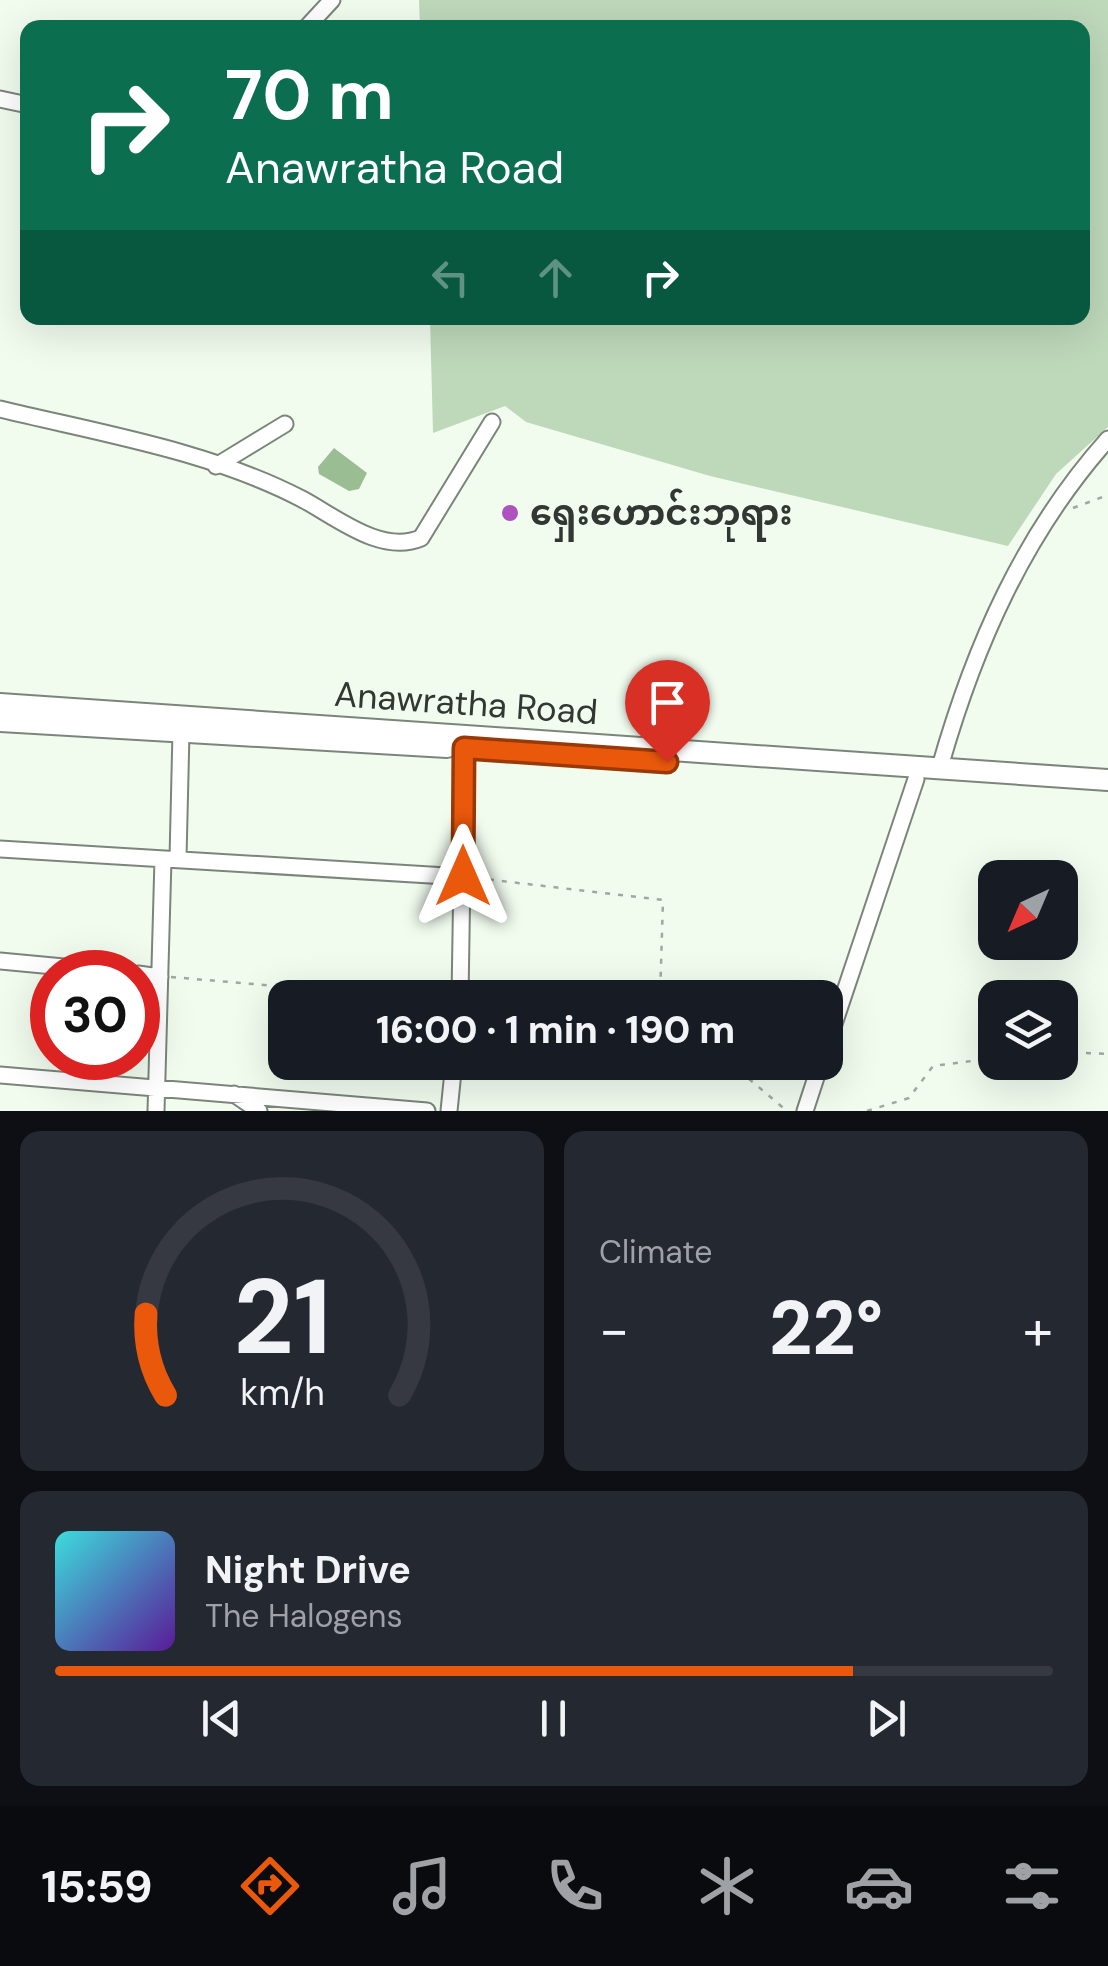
<!DOCTYPE html>
<html lang="en">
<head>
<meta charset="utf-8">
<style>
	body { margin:0; font-family:"DM Sans","Noto Sans Myanmar",sans-serif; background:#242831; color:#f1f3f6; height:100vh; display:flex; flex-direction:column; font-size:38px; white-space:nowrap }
	* { box-sizing:border-box; margin:0 }
	p { font-size:32px; color:#9ea1a6 }
	.icon { flex:none; width:55px; height:55px; fill:none; stroke:currentColor; stroke-width:2; stroke-linecap:round; stroke-linejoin:round }
	.map { position:relative; height:1111px; overflow:hidden }
	.side { display:flex; flex-direction:column; gap:20px; padding:20px; background:#0d0f14; flex:1 }
	.side>* { flex:none }
	.hud { position:absolute; left:20px; top:20px; width:1070px; height:305px; border-radius:20px; box-shadow:0 10px 40px #0002; background:#0b6e4f; color:#fff; overflow:hidden }
	.needle { width:65px; rotate:224deg }
	.fabs { position:absolute; left:978px; top:860px; display:grid; gap:20px }
	.fabs a { display:grid; place-items:center; width:100px; height:100px; border-radius:20px; background:#171b24; box-shadow:0 10px 40px #0002; font-size:50px }
	.speed { position:absolute; left:30px; top:950px; display:flex; gap:20px; font-size:50px; font-weight:700; text-align:center }
	.speed>* { display:grid; place-content:center; width:130px; height:130px; border-radius:50%; background:#171b24; box-shadow:0 10px 40px #0002; line-height:1 }
	.speed .limit { border:15px solid #d22; background:#fff; color:#111 }
	.pin { position:absolute; display:grid; place-items:center; width:85px; height:85px; color:#fff; margin:-102px -42px; border-radius:50% 50% 50% 0; rotate:-45deg; box-shadow:0 0 10px #0007 }
	.pin .icon { rotate:45deg }
	.me { position:absolute; width:110px; margin:-55px; rotate:0deg; stroke-linejoin:round; filter:drop-shadow(0 0 8px #0008) }
	.turn { display:flex; align-items:center; gap:35px; height:210px; padding:0 40px; font-size:45px }
	.turn .icon { width:130px; height:130px; stroke-width:2.5 }
	.turn b { display:block; font-size:70px; line-height:85px }
	.lanes { display:flex; align-items:center; height:95px; padding:0 40px; background:#0003; justify-content:center; gap:50px; direction:ltr }
	.lanes .off { opacity:.35 }
	.big { font-size:75px; font-weight:800; line-height:1.1 }
	.side .tile { flex:1; display:flex; flex-direction:column; justify-content:center; gap:15px; min-width:0; padding:0 35px; border-radius:20px; background:#242831 }
	.side .dial { align-items:center; gap:0 }
	.dial svg { height:260px; overflow:visible; fill:none; stroke:#363941; stroke-width:7; stroke-linecap:round; text-anchor:middle }
	.dial text { fill:#f1f3f6; stroke:none }
	.song { display:flex; align-items:center; gap:30px }
	.cover { width:120px; height:120px; border-radius:15px; background:linear-gradient(135deg,hsl(180 70% 55%),hsl(270 70% 35%)) }
	.played { height:10px; border-radius:5px; background:linear-gradient(90deg,#ea580c 80%,#363941 80%) }
	.keys { display:flex; justify-content:space-around; direction:ltr }
	.heat { display:flex; justify-content:space-between; align-items:center; font-size:55px; direction:ltr }
	.side .tiles { flex:1; display:grid; gap:20px; grid-template-columns:1fr 1fr }
	.tile:last-child { grid-column:span 2 }
	.trip { position:absolute; left:268px; top:980px; width:575px; height:100px; border-radius:20px; background:#171b24; box-shadow:0 10px 40px #0002; font-weight:800; line-height:100px; text-align:center }
	.menu { display:flex; height:160px; justify-content:space-around; align-items:center; background:#090b0e; color:#9ea1a6 }
	.menu .icon { width:70px; height:70px }
	.menu .on { color:#ea580c }
	.menu b { font-size:45px; color:#f1f3f6 }
	.map>svg:first-child { display:block }
	.green { fill:#bed8ba }
	.water { fill:#9abd94 }
	.lines { fill:none; stroke-linecap:round; stroke-linejoin:round }
	.minor-casing { stroke:#7b857a; stroke-width:19 }
	.major-casing { stroke:#7b857a; stroke-width:24 }
	.path { stroke:#a0a89f; stroke-width:2.5; stroke-dasharray:5 8; stroke-linecap:butt }
	.minor { stroke:#fff; stroke-width:15 }
	.major { stroke:#fff; stroke-width:20 }
	.route-casing { stroke:#983908; stroke-width:25 }
	.route { stroke:#ea580c; stroke-width:18 }
	.poi-dot { fill:#ad52be; stroke:#f1fcef; stroke-width:4 }
	.labels { text-anchor:middle; dominant-baseline:central; stroke-width:10; stroke-linejoin:round; paint-order:stroke }
	.poi-label { font-size:35px; font-weight:bold; fill:#333733; stroke:#f1fcef; text-anchor:start }
	.street-label { font-size:35px; fill:#333733; stroke:#f1fcef }
</style>
</head>
<body>
<div class="map">
<svg width="1108" height="1111" viewBox="0 0 1108 1111">
	<rect width="100%" height="100%" fill="#f1fcef"/>
	<path class="green" d="M 419,0 L 1108,0 L 1108,427 L 1056,474 L 1008,546 L 710,476 L 526,422 L 505,406 L 433,433 L 430,318 L 1082,318 L 1082,28 L 420,28 Z"/>
	<path class="water" d="M 334,448 L 367,473 L 359,489 L 349,491 L 319,474 L 318,467 Z"/>
	<g class="lines">
		<defs>
			<path id="minor" d="M 306,28 L 332,0
				M 0,99 L 28,105
				M 0,409 C 99,433 210,451 302,499 C 336,517 381,555 421,538 L 492,422
				M 216,466 L 285,424
				M 940,767 C 974,647 1024,533 1108,439
				M 0,849 L 463,877
				M 178,858 L 181,732
				M 0,961 L 117,972
				M 138,974 L 160,977
				M 460,998 L 464,748
				M 825,1051 L 916,779
				M 0,1075 L 427,1111
				M 234,1094 L 259,1111
				M 156,1111 L 163,859
				M 449,1111 L 454,1062
				M 805,1111 L 821,1062"/>
			<path id="major" d="M 0,704 L 1108,780
				M 0,721 L 447,747"/>
		</defs>
		<use href="#minor" class="minor-casing"/>
		<use href="#major" class="major-casing"/>
		<path class="path" d="M 1073,508 L 1108,495
			M 476,878 L 663,900 L 660,998
			M 171,977 L 417,998
			M 1060,1052 L 1108,1054
			M 729,1062 L 787,1111
			M 867,1111 L 909,1098 L 933,1066 L 995,1058"/>
		<use href="#minor" class="minor"/>
		<use href="#major" class="major"/>
	</g>
	<g class="lines">
		<defs>
			<path id="route" d="M 463,876 L 464,748 L 667,762"/>
		</defs>
		<use href="#route" class="route-casing"/>
		<use href="#route" class="route"/>
	</g>
	<circle class="poi-dot" cx="510" cy="513" r="10"/>
	<g class="labels">
		<g class="poi-label">
			<text x="530" y="513">ရှေးဟောင်းဘုရား</text>
		</g>
		<g class="street-label">
			<text transform="translate(466 703) rotate(4)">Anawratha Road</text>
		</g>
	</g>
</svg>
<div class="fabs">
<a><svg class="needle" viewBox="-14 -14 28 28"><path d="M0-13l5 13h-10z" fill="#e53935"/><path d="M0 13l5-13h-10z" fill="#9ea1a6"/></svg></a>
<a><svg class="icon" aria-label="layers" viewBox="0 0 24 24"><path d="M12 4l9 5-9 5-9-5zM3 14l9 5 9-5"/></svg></a>
</div>
<div class="speed"><div class="limit">30</div></div>
<div class="pin" style="left:667px;top:762px;background:#d93025"><svg class="icon" aria-label="arrive" viewBox="0 0 24 24"><path d="M6 21V4h12l-3 4 3 4H6"/></svg></div>
<svg class="me" style="left:463px;top:876px" viewBox="-20 -20 40 40"><path d="M0-17L14 15 0 8-14 15z" fill="#ea580c" stroke="#fff" stroke-width="4"/></svg>
<div class="trip">16:00 · 1 min · 190 m</div>
<div class="hud">
<div class="turn"><svg class="icon" aria-label="right" viewBox="0 0 24 24"><path d="M7 20v-9h11M14 6l5 5-5 5"/></svg><div><b>70 m</b>Anawratha Road</div></div>
<div class="lanes"><svg class="icon off" aria-label="left" viewBox="0 0 24 24"><path d="M17 20v-9H6M10 6l-5 5 5 5"/></svg><svg class="icon off" aria-label="ahead" viewBox="0 0 24 24"><path d="M12 20V5M6 11l6-6 6 6"/></svg><svg class="icon" aria-label="right" viewBox="0 0 24 24"><path d="M7 20v-9h11M14 6l5 5-5 5"/></svg></div>
</div>
</div>
<section class="side">
<div class="tiles">
<div class="tile dial"><svg viewBox="0 0 100 80">
<path d="M14 69A42 42 0 1 1 86 69"/>
<path d="M14 69A42 42 0 0 1 8 44" stroke="#ea580c"/>
<text x="50" y="56" font-size="32" font-weight="700">21</text>
<text x="50" y="72" font-size="11">km/h</text>
</svg></div>
<div class="tile"><p>Climate</p>
<div class="heat"><a>−</a><b class="big">22°</b><a>+</a></div>
</div>
<div class="tile">
<div class="song"><i class="cover"></i><div><b>Night Drive</b><p>The Halogens</p></div></div>
<div class="played"></div>
<div class="keys"><svg class="icon" aria-label="previous" viewBox="0 0 24 24"><path d="M18 5L8 12l10 7zM5 5v14"/></svg><svg class="icon" aria-label="pause" viewBox="0 0 24 24"><path d="M8 5v14M16 5v14"/></svg><svg class="icon" aria-label="next" viewBox="0 0 24 24"><path d="M6 5l10 7-10 7zM19 5v14"/></svg></div>
</div>
</div>
</section>
<nav class="menu">
<b>15:59</b>
<svg class="icon on" aria-label="directions" viewBox="0 0 24 24"><path d="M12 3l9 9-9 9-9-9zM9 14v-3h6M13 9l2 2-2 2"/></svg>
<svg class="icon" aria-label="music" viewBox="0 0 24 24"><path d="M9 18V5l10-2v13"/><circle cx="6" cy="18" r="3"/><circle cx="16" cy="16" r="3"/></svg>
<svg class="icon" aria-label="phone" viewBox="0 0 24 24"><path d="M5 4h4l2 5-3 2q2 4 5 5l2-3 5 2v4C11 20 4 13 5 4z"/></svg>
<svg class="icon" aria-label="climate" viewBox="0 0 24 24"><path d="M12 3v18M4 7l16 10M4 17L20 7"/></svg>
<svg class="icon" aria-label="car" viewBox="0 0 24 24"><path d="M5 17H2v-5l4-1 3-4h7l3 4 3 1v5h-3M9 17h6M6 11h13"/><circle cx="7" cy="17" r="2"/><circle cx="17" cy="17" r="2"/></svg>
<svg class="icon" aria-label="filters" viewBox="0 0 24 24"><path d="M4 7h16M4 17h16"/><circle cx="9" cy="7" r="2"/><circle cx="15" cy="17" r="2"/></svg>
</nav>
</body>
</html>
